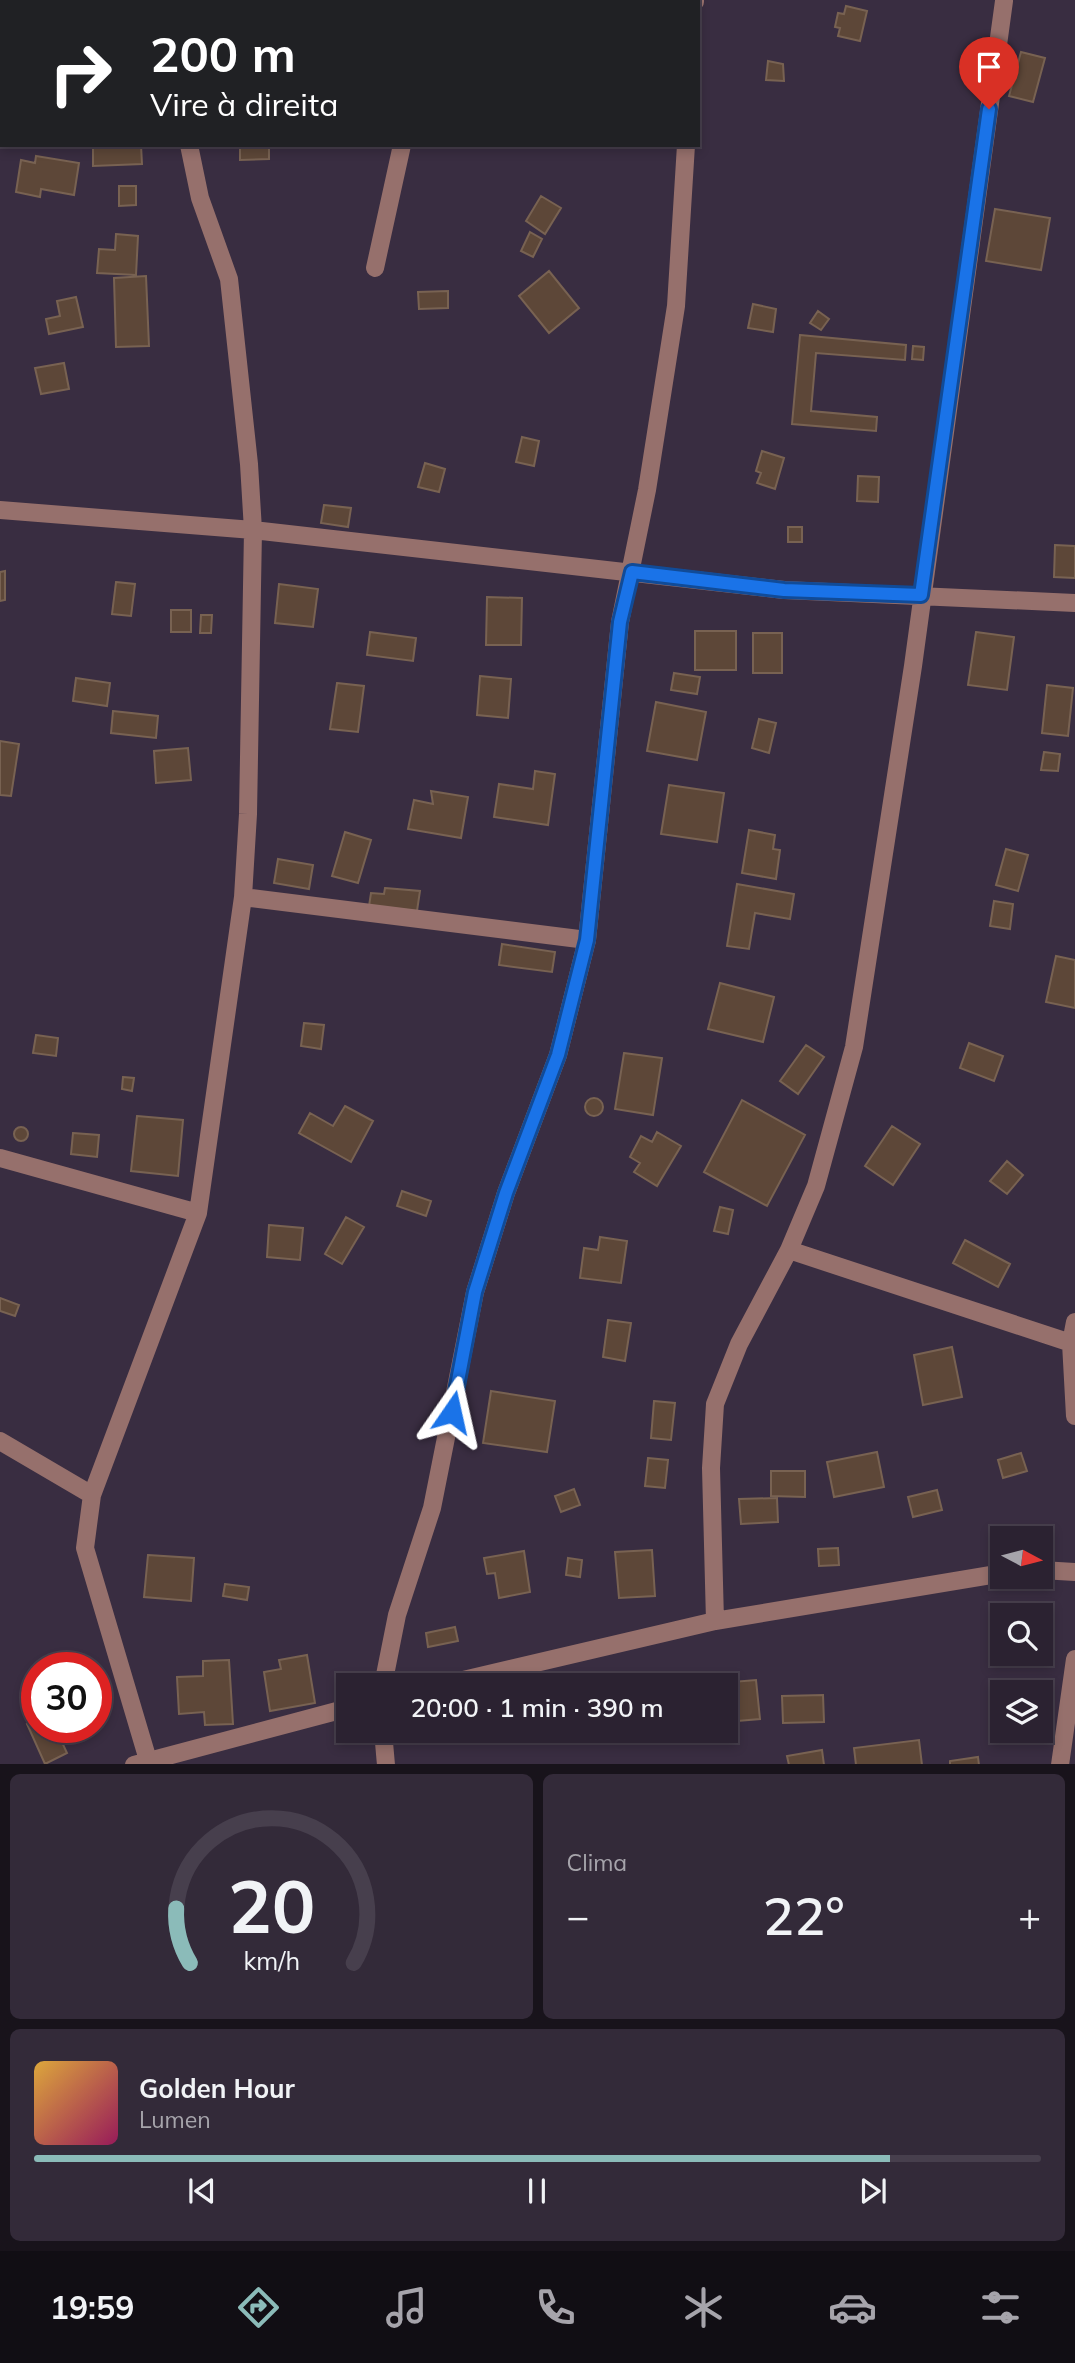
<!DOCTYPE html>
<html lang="pt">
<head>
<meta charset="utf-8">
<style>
	body { margin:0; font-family:Mulish,sans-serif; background:#332a39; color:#f1f3f6; height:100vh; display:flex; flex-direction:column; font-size:26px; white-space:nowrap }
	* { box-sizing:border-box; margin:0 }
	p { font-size:23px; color:#a6a4ab }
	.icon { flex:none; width:38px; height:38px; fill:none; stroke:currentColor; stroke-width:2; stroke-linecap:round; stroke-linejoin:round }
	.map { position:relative; height:1764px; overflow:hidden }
	.sheet { display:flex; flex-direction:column; gap:10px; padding:10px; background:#18131b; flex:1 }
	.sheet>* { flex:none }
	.guide { position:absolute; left:0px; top:0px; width:700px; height:147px; box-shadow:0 4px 10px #0003,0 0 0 2px #473f4d; background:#202124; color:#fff; overflow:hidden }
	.needle { width:46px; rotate:97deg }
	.tools { position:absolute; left:990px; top:1526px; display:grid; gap:14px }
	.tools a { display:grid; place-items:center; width:63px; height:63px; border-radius:0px; background:#2b2231; box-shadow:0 4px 10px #0003,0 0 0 2px #473f4d; font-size:35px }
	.speed { position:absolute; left:21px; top:1652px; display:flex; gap:14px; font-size:35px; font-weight:700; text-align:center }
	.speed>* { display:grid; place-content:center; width:91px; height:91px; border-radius:50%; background:#2b2231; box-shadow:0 4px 10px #0003,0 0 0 2px #473f4d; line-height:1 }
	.speed .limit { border:10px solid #d22; background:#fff; color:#111 }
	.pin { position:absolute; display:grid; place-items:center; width:60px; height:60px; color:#fff; margin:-72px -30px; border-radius:50% 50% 50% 0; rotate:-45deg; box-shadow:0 0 7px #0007 }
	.pin .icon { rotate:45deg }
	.me { position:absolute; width:77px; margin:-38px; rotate:11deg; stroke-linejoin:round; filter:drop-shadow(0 0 5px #0008) }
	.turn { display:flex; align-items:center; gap:24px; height:147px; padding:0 35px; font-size:32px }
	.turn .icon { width:91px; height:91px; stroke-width:2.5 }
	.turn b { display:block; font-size:49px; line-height:60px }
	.big { font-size:52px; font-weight:600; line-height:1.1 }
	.sheet .tile { flex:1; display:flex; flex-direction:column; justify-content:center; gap:10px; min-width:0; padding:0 24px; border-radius:10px; background:#332a39 }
	.sheet .dial { align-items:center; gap:0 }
	.dial svg { height:182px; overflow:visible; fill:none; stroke:#473f4d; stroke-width:7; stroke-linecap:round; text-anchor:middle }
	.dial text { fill:#f1f3f6; stroke:none }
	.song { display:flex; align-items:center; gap:21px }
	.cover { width:84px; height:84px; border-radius:10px; background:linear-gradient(135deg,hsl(40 70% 55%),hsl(330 70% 35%)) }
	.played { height:7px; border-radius:4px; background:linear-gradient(90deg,#8bbbb9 85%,#473f4d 85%) }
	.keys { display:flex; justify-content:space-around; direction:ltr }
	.heat { display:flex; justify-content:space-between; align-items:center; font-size:38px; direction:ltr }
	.sheet .tiles { flex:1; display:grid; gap:10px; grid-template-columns:1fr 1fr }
	.tile:last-child { grid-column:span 2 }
	.trip { position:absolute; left:336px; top:1673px; width:402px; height:70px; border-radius:0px; background:#2b2231; box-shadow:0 4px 10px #0003,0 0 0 2px #473f4d; font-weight:600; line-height:70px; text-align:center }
	.tab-bar { display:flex; height:112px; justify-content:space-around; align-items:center; background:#110e14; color:#a6a4ab }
	.tab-bar .icon { width:49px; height:49px }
	.tab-bar .on { color:#8bbbb9 }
	.tab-bar b { font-size:32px; color:#f1f3f6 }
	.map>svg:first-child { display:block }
	.building { fill:#5d4738; stroke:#786252; stroke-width:2 }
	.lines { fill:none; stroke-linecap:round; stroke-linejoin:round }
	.minor { stroke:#96706c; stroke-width:18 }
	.route-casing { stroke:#114b97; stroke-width:18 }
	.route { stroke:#1a73e8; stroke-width:12 }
</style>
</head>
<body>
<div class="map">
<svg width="1075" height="1765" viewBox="0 0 1075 1765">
	<rect width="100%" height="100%" fill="#392d41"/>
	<path class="building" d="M 846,6 L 867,11 L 860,41 L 838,36 L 840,28 L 835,27 L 838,13 L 844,14 Z
		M 1021,52 L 1045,58 L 1033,102 L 1009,96 Z
		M 768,61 L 783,64 L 784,81 L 766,80 Z
		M 93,145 L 141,145 L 142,164 L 93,166 Z
		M 240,145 L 269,145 L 269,159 L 240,160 Z
		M 36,156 L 79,163 L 74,195 L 41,189 L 40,197 L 16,192 L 21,160 L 35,163 Z
		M 119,186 L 136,186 L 136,205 L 119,206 Z
		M 541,196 L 561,208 L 545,234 L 526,221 Z
		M 995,209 L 1050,218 L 1041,270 L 986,261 Z
		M 530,232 L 542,239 L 533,257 L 521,251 Z
		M 116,234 L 138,236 L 136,275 L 97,273 L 99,249 L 115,250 Z
		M 549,271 L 579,308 L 549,333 L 519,296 Z
		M 146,276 L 149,346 L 116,347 L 114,278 Z
		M 448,291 L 448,308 L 419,309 L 418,292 Z
		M 76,297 L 83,327 L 49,334 L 46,319 L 60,316 L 57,301 Z
		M 753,304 L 776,309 L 773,332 L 748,328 Z
		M 818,311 L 829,319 L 821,330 L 810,323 Z
		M 800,335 L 906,345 L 905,360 L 816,353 L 811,411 L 877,417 L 876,431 L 792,424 Z
		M 913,346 L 924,347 L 923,360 L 912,359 Z
		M 64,363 L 69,389 L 41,394 L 35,368 Z
		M 522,437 L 539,441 L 534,466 L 516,462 Z
		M 762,451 L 784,458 L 775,489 L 757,483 L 761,473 L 756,471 Z
		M 425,463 L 445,469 L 439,492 L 418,487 Z
		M 858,476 L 879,477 L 878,502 L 857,501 Z
		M 324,505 L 351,508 L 348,527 L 321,523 Z
		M 788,527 L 802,527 L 802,542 L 788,542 Z
		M 1055,545 L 1075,546 L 1075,578 L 1054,577 Z
		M 5,571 L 5,600 L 0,601 L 0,572 Z
		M 116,582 L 135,584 L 131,616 L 112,614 Z
		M 279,584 L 318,589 L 313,627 L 275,623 Z
		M 487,597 L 522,598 L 521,645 L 486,645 Z
		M 171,610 L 191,610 L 191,632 L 171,632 Z
		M 201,615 L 212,615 L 211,633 L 200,633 Z
		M 695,631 L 736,631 L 736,670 L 695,670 Z
		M 370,632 L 416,638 L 413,661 L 367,655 Z
		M 976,632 L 1014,637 L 1007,690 L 968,685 Z
		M 753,633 L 782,633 L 782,673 L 753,673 Z
		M 674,673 L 700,677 L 697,694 L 671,690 Z
		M 480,676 L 511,679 L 508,718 L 477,715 Z
		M 76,678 L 110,683 L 107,706 L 73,701 Z
		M 337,683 L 364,686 L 358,732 L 330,729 Z
		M 1047,685 L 1073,688 L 1068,736 L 1042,733 Z
		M 656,702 L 706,712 L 697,760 L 647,751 Z
		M 113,711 L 158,716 L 156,738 L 111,733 Z
		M 759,719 L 776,723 L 769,753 L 752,748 Z
		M 0,741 L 19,744 L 11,796 L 0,795 Z
		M 188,748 L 191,780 L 156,783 L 154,751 Z
		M 1044,752 L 1060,754 L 1058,771 L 1041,770 Z
		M 535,771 L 555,774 L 548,825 L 494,817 L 499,784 L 533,789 Z
		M 669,785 L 724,793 L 717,842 L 661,834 Z
		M 431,791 L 468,797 L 461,838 L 408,829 L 414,800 L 433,804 Z
		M 749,830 L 775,835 L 773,849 L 780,850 L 776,879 L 742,873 Z
		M 345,832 L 371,840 L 358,883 L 332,876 Z
		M 1006,849 L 1028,855 L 1018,891 L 996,885 Z
		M 278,859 L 313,865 L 309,889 L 274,883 Z
		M 737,884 L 794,894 L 790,919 L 755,913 L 749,949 L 727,946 Z
		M 385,888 L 420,891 L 417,911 L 369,906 L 371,893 L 384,894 Z
		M 994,901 L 1013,904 L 1010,929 L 990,926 Z
		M 502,944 L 555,952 L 552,972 L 499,965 Z
		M 1056,956 L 1075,960 L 1075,1008 L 1046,1002 Z
		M 720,983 L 774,997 L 763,1042 L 708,1029 Z
		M 304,1023 L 324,1025 L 321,1049 L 301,1046 Z
		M 36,1035 L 58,1038 L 56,1056 L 33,1053 Z
		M 969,1043 L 1003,1056 L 994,1081 L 960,1068 Z
		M 806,1045 L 824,1057 L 798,1094 L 780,1081 Z
		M 624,1053 L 662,1058 L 653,1115 L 615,1109 Z
		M 123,1077 L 134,1078 L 132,1091 L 122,1089 Z
		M585 1107a9 9 0 1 1 18 0a9 9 0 1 1-18 0Z
		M 742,1100 L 805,1135 L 767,1206 L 704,1172 Z
		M 345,1106 L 373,1121 L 351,1162 L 299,1133 L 310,1113 L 333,1126 Z
		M 137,1116 L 183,1120 L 178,1176 L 131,1171 Z
		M 892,1126 L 920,1144 L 893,1185 L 865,1166 Z
		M14 1134a7 7 0 1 1 14 0a7 7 0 1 1-14 0Z
		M 657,1132 L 681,1146 L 657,1186 L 634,1172 L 640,1163 L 630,1157 L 641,1136 L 652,1142 Z
		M 73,1133 L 99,1135 L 97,1157 L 71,1154 Z
		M 1007,1161 L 1023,1175 L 1007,1194 L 990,1181 Z
		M 402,1191 L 431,1201 L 426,1216 L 397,1206 Z
		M 720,1207 L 733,1210 L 728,1234 L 714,1231 Z
		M 346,1217 L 364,1227 L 342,1264 L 325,1254 Z
		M 269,1225 L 303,1228 L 300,1260 L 267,1257 Z
		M 600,1237 L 627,1241 L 621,1283 L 580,1278 L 584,1248 L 598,1250 Z
		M 965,1240 L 1010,1264 L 998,1287 L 953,1263 Z
		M 0,1298 L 19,1305 L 15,1316 L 0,1311 Z
		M 608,1320 L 631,1323 L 625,1361 L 603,1357 Z
		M 952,1347 L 962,1397 L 923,1405 L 914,1355 Z
		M 491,1391 L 555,1401 L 547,1452 L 483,1443 Z
		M 654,1401 L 675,1403 L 671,1440 L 651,1438 Z
		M 877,1452 L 884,1487 L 834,1497 L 827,1462 Z
		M 1021,1453 L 1027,1471 L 1003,1478 L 998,1460 Z
		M 648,1458 L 668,1460 L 665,1488 L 645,1486 Z
		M 771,1471 L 805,1471 L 805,1497 L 771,1496 Z
		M 574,1489 L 580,1505 L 561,1512 L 555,1496 Z
		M 937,1490 L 942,1510 L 913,1517 L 908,1497 Z
		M 777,1498 L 778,1522 L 741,1524 L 739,1499 Z
		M 838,1548 L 839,1565 L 819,1566 L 818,1549 Z
		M 652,1550 L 655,1596 L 619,1598 L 615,1552 Z
		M 524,1551 L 530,1592 L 499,1598 L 495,1573 L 487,1574 L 484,1558 Z
		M 148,1555 L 194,1558 L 191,1601 L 144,1597 Z
		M 568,1558 L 582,1560 L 580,1577 L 566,1575 Z
		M 225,1584 L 249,1587 L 247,1600 L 223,1596 Z
		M 455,1627 L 458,1641 L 428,1647 L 426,1633 Z
		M 307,1655 L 315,1703 L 270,1711 L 264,1672 L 281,1669 L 279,1660 Z
		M 229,1660 L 233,1724 L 205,1725 L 204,1712 L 179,1714 L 177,1677 L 203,1676 L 203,1661 Z
		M 756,1680 L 760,1719 L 726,1722 L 726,1685 L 720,1683 Z
		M 823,1695 L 824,1722 L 783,1723 L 782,1696 Z
		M 37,1719 L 37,1727 L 55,1727 L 67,1753 L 45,1764 L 27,1724 Z
		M 919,1740 L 922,1765 L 856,1765 L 854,1748 Z
		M 822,1750 L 824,1765 L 789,1765 L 787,1756 Z
		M 978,1757 L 979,1765 L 950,1765 L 950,1761 Z"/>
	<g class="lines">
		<path class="minor" d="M 180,2 L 181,0
			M 431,2 L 431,0
			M 695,2 L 695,0
			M 375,268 L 402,145
			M 0,510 L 253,530 L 784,590 L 1075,603
			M 243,897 L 587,940
			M 0,1158 L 198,1213
			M 789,1250 L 1071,1343
			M 1075,1322 L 1071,1343 L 1075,1416
			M 0,1441 L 92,1495
			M 1041,1570 L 1075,1572
			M 715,1621 L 711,1468 L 715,1404 L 739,1344 L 789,1250 L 816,1186 L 854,1047 L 913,666 L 1004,1
			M 383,1685 L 397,1615 L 432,1508 L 475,1292 L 506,1193 L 558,1055 L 587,940 L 620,622 L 647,490 L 676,306 L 686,145
			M 442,1685 L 715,1621 L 1003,1573
			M 383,1731 L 386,1765
			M 148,1760 L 85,1548 L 92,1495 L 198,1213 L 243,897 L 248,814 L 253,530 L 249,464 L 229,279 L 200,198 L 189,145
			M 134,1765 L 348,1708
			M 1060,1765 L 1075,1659"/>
	</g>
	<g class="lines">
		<defs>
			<path id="route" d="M 452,1412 L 475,1292 L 506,1193 L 558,1055 L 587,940 L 620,622 L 632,572 L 784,590 L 921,595 L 989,109"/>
		</defs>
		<use href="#route" class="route-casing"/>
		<use href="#route" class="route"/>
	</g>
</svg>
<div class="tools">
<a><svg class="needle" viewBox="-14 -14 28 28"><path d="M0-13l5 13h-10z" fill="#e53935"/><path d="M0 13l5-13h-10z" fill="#a6a4ab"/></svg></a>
<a><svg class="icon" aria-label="search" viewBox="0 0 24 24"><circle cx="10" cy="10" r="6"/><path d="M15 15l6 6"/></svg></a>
<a><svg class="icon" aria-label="layers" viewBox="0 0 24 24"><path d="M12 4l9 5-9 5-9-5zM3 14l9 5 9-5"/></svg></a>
</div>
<div class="speed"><div class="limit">30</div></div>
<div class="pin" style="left:989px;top:109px;background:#d93025"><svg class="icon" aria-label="arrive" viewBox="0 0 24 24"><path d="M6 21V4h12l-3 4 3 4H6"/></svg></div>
<svg class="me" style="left:452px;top:1412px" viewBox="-20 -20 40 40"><path d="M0-17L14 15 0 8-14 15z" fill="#1a73e8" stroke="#fff" stroke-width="4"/></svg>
<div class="trip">20:00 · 1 min · 390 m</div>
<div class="guide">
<div class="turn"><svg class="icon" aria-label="right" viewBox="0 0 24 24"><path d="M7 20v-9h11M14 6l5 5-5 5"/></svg><div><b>200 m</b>Vire à direita</div></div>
</div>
</div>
<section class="sheet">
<div class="tiles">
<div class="tile dial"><svg viewBox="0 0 100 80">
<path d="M14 69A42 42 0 1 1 86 69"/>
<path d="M14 69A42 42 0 0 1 8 45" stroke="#8bbbb9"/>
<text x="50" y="56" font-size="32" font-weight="700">20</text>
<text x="50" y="72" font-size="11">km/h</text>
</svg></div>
<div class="tile"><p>Clima</p>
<div class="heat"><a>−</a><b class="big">22°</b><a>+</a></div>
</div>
<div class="tile">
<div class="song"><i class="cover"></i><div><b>Golden Hour</b><p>Lumen</p></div></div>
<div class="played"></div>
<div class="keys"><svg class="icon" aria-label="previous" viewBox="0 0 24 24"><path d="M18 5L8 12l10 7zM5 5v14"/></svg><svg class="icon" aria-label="pause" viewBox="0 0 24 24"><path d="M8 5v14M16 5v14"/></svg><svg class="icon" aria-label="next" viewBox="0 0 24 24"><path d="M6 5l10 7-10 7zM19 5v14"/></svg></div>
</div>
</div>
</section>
<nav class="tab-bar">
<b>19:59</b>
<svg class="icon on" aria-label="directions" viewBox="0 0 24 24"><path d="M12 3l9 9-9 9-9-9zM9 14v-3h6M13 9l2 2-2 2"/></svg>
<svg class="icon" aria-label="music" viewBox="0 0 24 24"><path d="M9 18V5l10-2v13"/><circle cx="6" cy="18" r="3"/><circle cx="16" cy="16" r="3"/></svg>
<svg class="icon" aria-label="phone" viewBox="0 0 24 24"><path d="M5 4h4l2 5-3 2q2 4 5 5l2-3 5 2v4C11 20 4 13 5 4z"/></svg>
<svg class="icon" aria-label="climate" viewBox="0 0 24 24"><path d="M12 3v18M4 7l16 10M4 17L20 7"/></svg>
<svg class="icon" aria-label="car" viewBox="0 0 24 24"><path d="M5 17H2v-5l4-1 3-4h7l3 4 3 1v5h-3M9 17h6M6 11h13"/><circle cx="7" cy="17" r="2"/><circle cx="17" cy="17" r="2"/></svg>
<svg class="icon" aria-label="filters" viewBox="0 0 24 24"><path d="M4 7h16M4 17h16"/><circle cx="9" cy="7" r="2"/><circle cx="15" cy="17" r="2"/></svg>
</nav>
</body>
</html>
